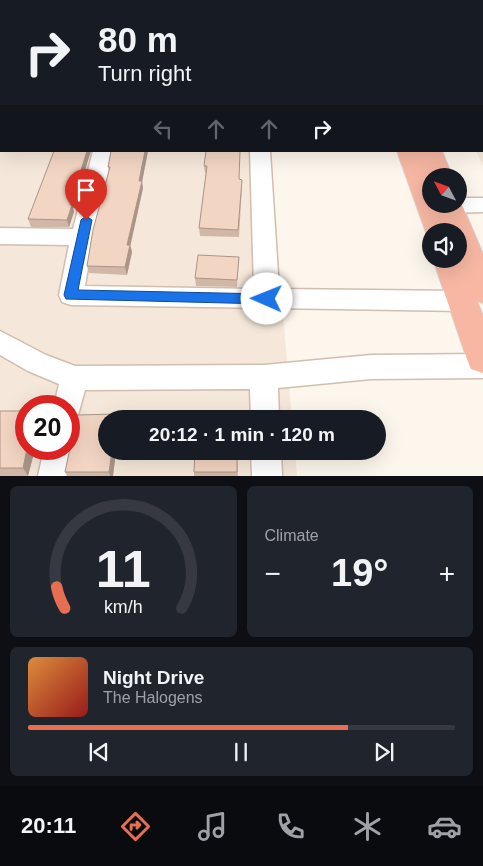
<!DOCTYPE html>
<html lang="en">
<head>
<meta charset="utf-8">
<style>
	body { margin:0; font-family:Arial,sans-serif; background:#20242c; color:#f1f3f6; height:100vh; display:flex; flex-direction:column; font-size:19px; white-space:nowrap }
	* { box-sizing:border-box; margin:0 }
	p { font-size:16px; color:#9ea1a6 }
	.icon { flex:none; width:28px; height:28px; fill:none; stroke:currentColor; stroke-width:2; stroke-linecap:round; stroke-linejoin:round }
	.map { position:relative; height:476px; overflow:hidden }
	.panel { display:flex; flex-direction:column; gap:10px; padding:10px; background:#0d0f14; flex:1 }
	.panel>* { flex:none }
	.top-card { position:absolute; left:0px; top:0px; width:484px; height:152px; box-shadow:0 5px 20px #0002; background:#171b24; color:#f1f3f6; overflow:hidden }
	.needle { width:32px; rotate:311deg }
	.fabs { position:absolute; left:422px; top:168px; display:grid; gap:10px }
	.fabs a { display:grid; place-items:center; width:45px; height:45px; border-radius:50%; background:#171b24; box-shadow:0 5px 20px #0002; font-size:25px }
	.speed { position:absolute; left:15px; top:395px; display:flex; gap:10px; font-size:25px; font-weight:700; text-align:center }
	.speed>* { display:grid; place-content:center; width:65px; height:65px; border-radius:50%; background:#171b24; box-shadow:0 5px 20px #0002; line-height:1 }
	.speed .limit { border:8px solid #d22; background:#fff; color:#111 }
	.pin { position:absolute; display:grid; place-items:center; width:42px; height:42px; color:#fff; margin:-51px -21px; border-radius:50% 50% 50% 0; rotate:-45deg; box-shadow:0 0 5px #0007 }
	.pin .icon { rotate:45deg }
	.me { position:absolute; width:55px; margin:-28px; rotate:271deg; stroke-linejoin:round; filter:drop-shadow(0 0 4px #0008) }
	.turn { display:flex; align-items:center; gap:18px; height:105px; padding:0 15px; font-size:22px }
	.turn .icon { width:65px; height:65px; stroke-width:2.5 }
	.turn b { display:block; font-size:35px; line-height:42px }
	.lanes { display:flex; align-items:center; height:48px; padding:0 15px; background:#0003; justify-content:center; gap:25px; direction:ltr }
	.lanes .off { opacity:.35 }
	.big { font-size:38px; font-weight:600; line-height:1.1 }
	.panel .tile { flex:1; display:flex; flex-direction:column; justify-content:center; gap:8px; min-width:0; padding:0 18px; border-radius:8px; background:#20242c }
	.panel .dial { align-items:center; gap:0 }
	.dial svg { height:130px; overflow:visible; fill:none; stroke:#363941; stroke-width:7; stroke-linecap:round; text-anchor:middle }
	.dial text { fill:#f1f3f6; stroke:none }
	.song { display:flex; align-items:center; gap:15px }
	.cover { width:60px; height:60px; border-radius:8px; background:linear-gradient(135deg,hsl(30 70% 55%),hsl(0 70% 35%)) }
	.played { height:5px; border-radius:2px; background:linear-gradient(90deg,#e76f51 75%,#363941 75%) }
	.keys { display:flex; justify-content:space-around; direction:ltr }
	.heat { display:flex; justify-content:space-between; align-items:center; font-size:28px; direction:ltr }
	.panel .tiles { flex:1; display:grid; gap:10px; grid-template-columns:1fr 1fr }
	.tile:last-child { grid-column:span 2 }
	.trip { position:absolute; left:98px; top:410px; width:288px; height:50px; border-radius:25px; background:#171b24; box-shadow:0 5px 20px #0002; font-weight:600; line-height:50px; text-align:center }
	.tab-bar { display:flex; height:80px; justify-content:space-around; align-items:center; background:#090b0e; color:#9ea1a6 }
	.tab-bar .icon { width:35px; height:35px }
	.tab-bar .active { color:#e76f51 }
	.tab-bar b { font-size:22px; color:#f1f3f6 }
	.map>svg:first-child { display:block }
	.residential { fill:#f5e8da; fill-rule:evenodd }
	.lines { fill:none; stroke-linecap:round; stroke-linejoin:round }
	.minor-casing { stroke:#d1beb0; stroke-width:3 }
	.highway-casing { stroke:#dad1cd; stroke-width:2 }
	.minor { fill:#fff; fill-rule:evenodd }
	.highway { fill:#f7b7a3; fill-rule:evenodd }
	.wall { fill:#d1b7a8 }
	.shaded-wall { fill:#aa9588 }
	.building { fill:#f3d5c3; stroke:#aa9588 }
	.route { fill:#1a73e8; stroke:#114b97 }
</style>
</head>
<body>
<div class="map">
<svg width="483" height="476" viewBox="0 0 483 476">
	<rect width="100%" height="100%" fill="#fdf6ec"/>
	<path class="residential" d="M 0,0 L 260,0 L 1,1 L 1,151 L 269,151 L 292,419 L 106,419 L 106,451 L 295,451 L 297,476 L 0,476 ZM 26,406 L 69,406 L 69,449 L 26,449 Z
		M 402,0 L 483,0 L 483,166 L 476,151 L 482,151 L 482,1 Z"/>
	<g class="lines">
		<defs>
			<path id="minor" d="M 246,0 L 260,0 L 261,1 L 247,1 Z
				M 482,102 L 483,102 L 483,112 L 482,112 Z
				M 93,151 L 113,151 L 93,237 L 85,286 L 254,289 L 250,151 L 270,151 L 279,289 L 463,291 L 472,294 L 475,301 L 472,308 L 463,311 L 71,305 L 62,302 L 59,295 L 69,245 L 0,244 L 0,228 L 73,229 Z
				M 459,198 L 483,198 L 483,212 L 451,213 L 443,211 L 440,206 L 442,204 L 459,204 Z
				M 0,331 L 46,355 L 75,366 L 264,365 L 371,355 L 483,354 L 483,378 L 371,379 L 278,388 L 279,419 L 251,419 L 250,389 L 85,390 L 78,415 L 69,419 L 69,406 L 54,406 L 59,384 L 28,371 L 0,355 Z
				M 69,438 L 74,449 L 68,476 L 38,476 L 44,449 L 69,449 Z
				M 251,451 L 281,451 L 282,476 L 252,476 Z"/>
			<path id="highway" d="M 362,0 L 380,0 L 381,1 L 363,1 Z
				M 397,151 L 442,151 L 452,176 L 431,176 L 431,204 L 459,204 L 459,198 L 483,254 L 483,303 L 477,301 L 483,316 L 483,373 L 471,369 L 467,359 L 433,259 L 459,259 L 459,231 L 431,231 L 431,239 L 428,238 Z"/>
		</defs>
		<use href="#minor" class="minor-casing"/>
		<use href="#highway" class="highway-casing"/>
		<use href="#minor" class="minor"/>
		<use href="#highway" class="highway"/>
	</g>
	<path class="wall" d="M 111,151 L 148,151 L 142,182 L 143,188 L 130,245 L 132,252 L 127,275 L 89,273 L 87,266 L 109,171 L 108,167 Z
		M 206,151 L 239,179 L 242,187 L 239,237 L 200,236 L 199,228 L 206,173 L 205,173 L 204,166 Z
		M 73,209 L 74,212 L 69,227 L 31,227 L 28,219 Z
		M 239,257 L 237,287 L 196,286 L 195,278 Z
		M 0,411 L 26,449 L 35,449 L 28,476 L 0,476 Z
		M 116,451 L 113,476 L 67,476 L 65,472 Z
		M 237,451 L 238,476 L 194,476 L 194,472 Z"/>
	<path class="shaded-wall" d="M 1,128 L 1,140 L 0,143 L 0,130 Z
		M 87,151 L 91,151 L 73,209 L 74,212 L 69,227 L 67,220 L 70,205 Z
		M 145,151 L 148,151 L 142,182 L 143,188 L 129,252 L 127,245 Z
		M 130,245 L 132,252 L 127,275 L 125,267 Z
		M 27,449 L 35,449 L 28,476 L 23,468 Z
		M 112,451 L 116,451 L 113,476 L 110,476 L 109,472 Z"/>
	<path class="building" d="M 30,0 L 56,0 L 55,1 L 30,1 Z
		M 107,0 L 174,0 L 173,1 L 106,1 Z
		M 215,0 L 239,0 L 239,1 L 215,1 Z
		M 0,24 L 1,24 L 1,122 L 0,124 L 1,124 L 1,128 L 0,130 Z
		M 54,151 L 87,151 L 70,205 L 72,205 L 67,220 L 28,219 Z
		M 111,151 L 145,151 L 139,181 L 142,181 L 127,245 L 130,245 L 125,267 L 87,266 L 93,230 L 110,167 L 108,167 Z
		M 206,151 L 240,151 L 239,179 L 242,180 L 238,230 L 199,228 L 207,166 L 204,166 Z
		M 198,255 L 239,257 L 237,280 L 195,278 Z
		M 0,411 L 26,411 L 26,449 L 27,449 L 23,468 L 0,468 Z
		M 117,414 L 116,419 L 106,419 L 106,451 L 112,451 L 109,472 L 65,472 L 77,415 Z
		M 237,414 L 237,419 L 197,419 L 197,415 Z
		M 195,451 L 237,451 L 237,472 L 194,472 Z"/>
	<path class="route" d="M 86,216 L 92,220 L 78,290 L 267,294 L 272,296 L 273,299 L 272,303 L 267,304 L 66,299 L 64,295 L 81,220 Z"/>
</svg>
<div class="fabs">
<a><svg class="needle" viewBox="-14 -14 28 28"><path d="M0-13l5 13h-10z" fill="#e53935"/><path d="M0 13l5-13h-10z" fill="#9ea1a6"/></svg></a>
<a><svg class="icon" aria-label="sound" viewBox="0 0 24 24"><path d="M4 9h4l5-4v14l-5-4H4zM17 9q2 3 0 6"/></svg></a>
</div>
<div class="speed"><div class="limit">20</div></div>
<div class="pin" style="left:86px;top:220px;background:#d93025"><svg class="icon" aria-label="arrive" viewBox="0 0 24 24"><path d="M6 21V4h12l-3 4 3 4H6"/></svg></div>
<svg class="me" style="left:267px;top:299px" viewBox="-20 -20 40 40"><circle r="19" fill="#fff"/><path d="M0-13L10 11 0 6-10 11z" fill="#1a73e8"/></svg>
<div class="trip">20:12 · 1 min · 120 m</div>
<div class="top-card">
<div class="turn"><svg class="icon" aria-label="right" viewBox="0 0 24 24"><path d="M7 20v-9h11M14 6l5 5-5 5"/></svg><div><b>80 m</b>Turn right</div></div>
<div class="lanes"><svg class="icon off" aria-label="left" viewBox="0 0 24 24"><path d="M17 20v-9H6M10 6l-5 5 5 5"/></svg><svg class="icon off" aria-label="ahead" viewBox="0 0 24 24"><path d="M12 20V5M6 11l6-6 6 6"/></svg><svg class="icon off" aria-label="ahead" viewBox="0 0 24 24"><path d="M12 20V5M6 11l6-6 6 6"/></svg><svg class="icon" aria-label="right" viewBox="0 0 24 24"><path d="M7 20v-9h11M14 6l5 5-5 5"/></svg></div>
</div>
</div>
<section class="panel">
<div class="tiles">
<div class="tile dial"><svg viewBox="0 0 100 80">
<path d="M14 69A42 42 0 1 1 86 69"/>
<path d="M14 69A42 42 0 0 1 9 56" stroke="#e76f51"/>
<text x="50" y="56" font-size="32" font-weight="700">11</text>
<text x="50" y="72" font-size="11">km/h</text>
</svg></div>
<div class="tile"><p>Climate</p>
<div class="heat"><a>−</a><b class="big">19°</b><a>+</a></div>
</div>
<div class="tile">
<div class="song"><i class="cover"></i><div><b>Night Drive</b><p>The Halogens</p></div></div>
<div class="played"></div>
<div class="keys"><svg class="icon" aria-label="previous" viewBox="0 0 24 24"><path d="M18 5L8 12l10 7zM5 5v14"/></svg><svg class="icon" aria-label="pause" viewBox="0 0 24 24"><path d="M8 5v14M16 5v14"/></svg><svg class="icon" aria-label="next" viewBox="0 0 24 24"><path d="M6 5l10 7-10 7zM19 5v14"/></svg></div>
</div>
</div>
</section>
<nav class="tab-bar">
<b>20:11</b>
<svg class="icon active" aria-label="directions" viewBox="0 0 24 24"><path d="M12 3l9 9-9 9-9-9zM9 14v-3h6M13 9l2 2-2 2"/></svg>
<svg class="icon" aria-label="music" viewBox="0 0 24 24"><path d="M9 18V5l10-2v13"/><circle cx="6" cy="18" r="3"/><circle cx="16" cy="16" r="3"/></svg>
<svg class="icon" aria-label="phone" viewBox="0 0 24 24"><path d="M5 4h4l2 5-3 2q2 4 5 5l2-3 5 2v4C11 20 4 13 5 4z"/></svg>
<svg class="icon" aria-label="climate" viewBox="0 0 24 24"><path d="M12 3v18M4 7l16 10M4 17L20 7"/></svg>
<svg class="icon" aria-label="car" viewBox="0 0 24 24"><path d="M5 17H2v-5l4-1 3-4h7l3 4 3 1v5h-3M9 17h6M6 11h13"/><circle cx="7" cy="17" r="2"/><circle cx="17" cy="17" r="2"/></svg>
</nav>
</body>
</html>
